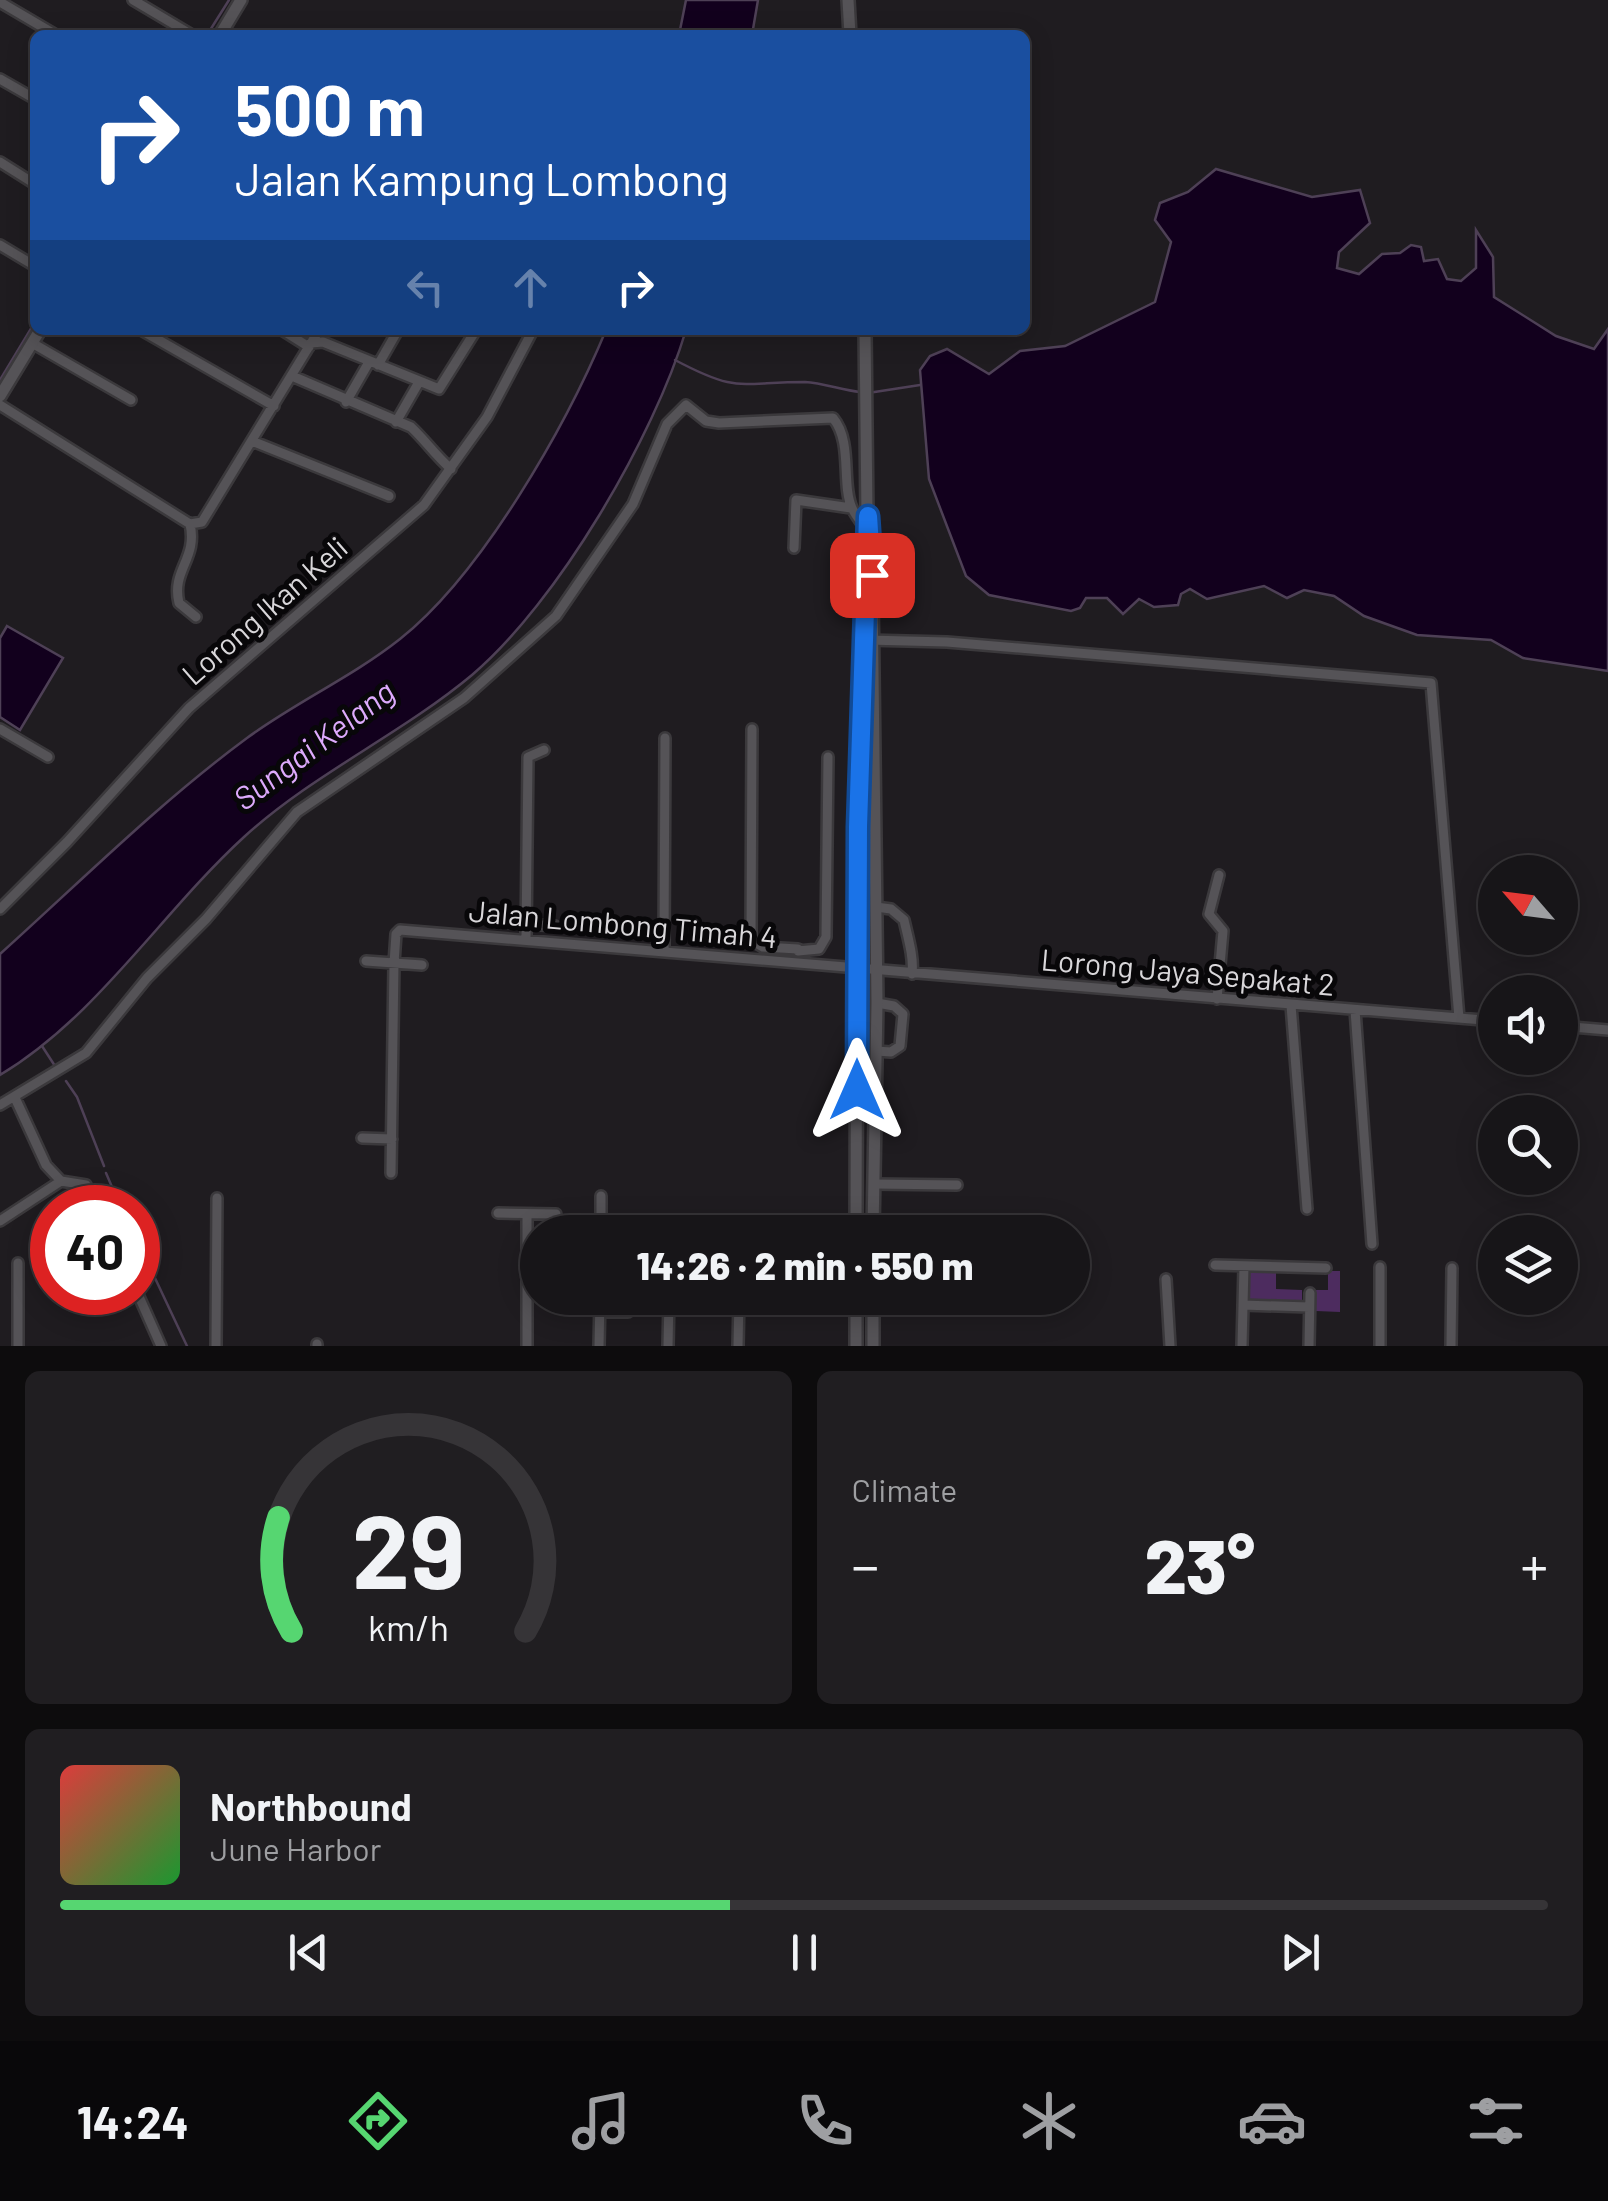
<!DOCTYPE html>
<html lang="en">
<head>
<meta charset="utf-8">
<style>
	body { margin:0; font-family:Barlow,sans-serif; background:#201e21; color:#f1f3f6; height:100vh; display:flex; flex-direction:column; font-size:38px; white-space:nowrap }
	* { box-sizing:border-box; margin:0 }
	p { font-size:32px; color:#9e9fa2 }
	.icon { flex:none; width:55px; height:55px; fill:none; stroke:currentColor; stroke-width:2; stroke-linecap:round; stroke-linejoin:round }
	.map { position:relative; height:1346px; overflow:hidden }
	.panel { display:flex; flex-direction:column; gap:25px; padding:25px; background:#0d0c0d; flex:1 }
	.panel>* { flex:none }
	.hud { position:absolute; left:30px; top:30px; width:1000px; height:305px; border-radius:15px; box-shadow:0 5px 25px #0003,0 0 0 2px #363437; background:#1a4fa0; color:#fff; overflow:hidden }
	.needle { width:65px; rotate:298deg }
	.controls { position:absolute; left:1478px; top:855px; display:grid; gap:20px }
	.controls a { display:grid; place-items:center; width:100px; height:100px; border-radius:50%; background:#171518; box-shadow:0 5px 25px #0003,0 0 0 2px #363437; font-size:50px }
	.speed { position:absolute; left:30px; top:1185px; display:flex; gap:20px; font-size:50px; font-weight:700; text-align:center }
	.speed>* { display:grid; place-content:center; width:130px; height:130px; border-radius:50%; background:#171518; box-shadow:0 5px 25px #0003,0 0 0 2px #363437; line-height:1 }
	.speed .limit { border:15px solid #d22; background:#fff; color:#111 }
	.pin { position:absolute; display:grid; place-items:center; width:85px; height:85px; color:#fff; margin:-42px; border-radius:20px; box-shadow:0 5px 15px #0006 }
	.me { position:absolute; width:110px; margin:-55px; rotate:0deg; stroke-linejoin:round; filter:drop-shadow(0 0 8px #0008) }
	.turn { display:flex; align-items:center; gap:35px; height:210px; padding:0 40px; font-size:45px }
	.turn .icon { width:130px; height:130px; stroke-width:2.5 }
	.turn b { display:block; font-size:70px; line-height:85px }
	.lanes { display:flex; align-items:center; height:95px; padding:0 40px; background:#0003; justify-content:center; gap:50px; direction:ltr }
	.lanes .off { opacity:.35 }
	.big { font-size:75px; font-weight:800; line-height:1.1 }
	.panel .widget { flex:1; display:flex; flex-direction:column; justify-content:center; gap:15px; min-width:0; padding:0 35px; border-radius:15px; background:#201e21 }
	.panel .dial { align-items:center; gap:0 }
	.dial svg { height:260px; overflow:visible; fill:none; stroke:#363437; stroke-width:7; stroke-linecap:round; text-anchor:middle }
	.dial text { fill:#f1f3f6; stroke:none }
	.song { display:flex; align-items:center; gap:30px }
	.cover { width:120px; height:120px; border-radius:15px; background:linear-gradient(135deg,hsl(0 70% 55%),hsl(130 70% 35%)) }
	.played { height:10px; border-radius:5px; background:linear-gradient(90deg,#56d671 45%,#363437 45%) }
	.keys { display:flex; justify-content:space-around; direction:ltr }
	.heat { display:flex; justify-content:space-between; align-items:center; font-size:55px; direction:ltr }
	.panel .tiles { flex:1; display:grid; gap:25px; grid-template-columns:1fr 1fr }
	.widget:last-child { grid-column:span 2 }
	.trip { position:absolute; left:520px; top:1215px; width:570px; height:100px; border-radius:50px; background:#171518; box-shadow:0 5px 25px #0003,0 0 0 2px #363437; font-weight:800; line-height:100px; text-align:center }
	.dock { display:flex; height:160px; justify-content:space-around; align-items:center; background:#09080a; color:#9e9fa2 }
	.dock .icon { width:70px; height:70px }
	.dock .on { color:#56d671 }
	.dock b { font-size:45px; color:#f1f3f6 }
	.map>svg:first-child { display:block }
	.green { fill:#4d2c5f }
	.water { fill:#12001d; stroke:#4e4056; stroke-width:2.5 }
	.lines { fill:none; stroke-linecap:round; stroke-linejoin:round }
	.stream { stroke:#4e4056; stroke-width:2.5 }
	.minor-casing { stroke:#3b393c; stroke-width:14 }
	.tertiary-casing { stroke:#3b393c; stroke-width:16 }
	.minor { stroke:#555357; stroke-width:9 }
	.tertiary { stroke:#555357; stroke-width:11 }
	.route-casing { stroke:#114b97; stroke-width:25 }
	.route { stroke:#1a73e8; stroke-width:18 }
	.labels { text-anchor:middle; dominant-baseline:central; stroke-width:10; stroke-linejoin:round; paint-order:stroke }
	.street-label { font-size:30px; fill:#d9d7da; stroke:#080709 }
	.water-label { font-size:32px; font-style:italic; fill:#ddaafc; stroke:#080709 }
</style>
</head>
<body>
<div class="map">
<svg width="1608" height="1346" viewBox="0 0 1608 1346">
	<rect width="100%" height="100%" fill="#1f1c20"/>
	<path class="green" d="M 1249,1269 L 1276,1270 L 1276,1289 L 1302,1290 L 1302,1303 L 1249,1302 Z
		M 1328,1271 L 1340,1271 L 1340,1312 L 1316,1311 L 1315,1290 L 1328,1290 Z"/>
	<path class="water" d="M 686,0 L 758,0 L 752,35 L 679,35 Z
		M 1216,169 L 1312,197 L 1360,190 L 1370,223 L 1339,252 L 1337,268 L 1359,274 L 1382,254 L 1400,253 L 1411,245 L 1421,247 L 1424,261 L 1438,259 L 1447,279 L 1461,281 L 1476,268 L 1476,230 L 1493,257 L 1494,297 L 1556,336 L 1594,349 L 1608,329 L 1608,671 L 1523,658 L 1491,640 L 1417,635 L 1364,616 L 1334,596 L 1304,590 L 1287,598 L 1264,586 L 1207,599 L 1190,589 L 1181,594 L 1178,605 L 1154,607 L 1139,599 L 1123,614 L 1107,598 L 1086,598 L 1080,608 L 1071,611 L 989,595 L 966,576 L 929,479 L 920,370 L 930,356 L 947,349 L 989,374 L 1020,351 L 1065,346 L 1155,302 L 1171,242 L 1155,220 L 1160,203 L 1188,192 Z
		M 606,330 L 686,330 C 654,437 558,602 472,675 C 400,735 313,774 244,837 C 161,913 97,1017 0,1075 L 0,954 C 81,881 159,803 247,738 C 296,702 352,677 400,639 C 482,574 566,426 606,330 Z
		M 7,626 L 63,658 L 20,730 L 0,717 L 0,638 Z"/>
	<g class="lines">
		<path class="stream" d="M 207,35 L 229,0
			M 675,360 C 739,394 739,382 805,382 C 823,383 842,390 860,392
			M 0,380 L 35,322
			M 868,393 L 920,385
			M 42,1046 L 55,1066
			M 66,1081 L 77,1097 L 104,1166
			M 106,1173 L 121,1208
			M 138,1242 L 187,1346"/>
		<defs>
			<path id="minor" d="M 133,0 L 192,35
				M 0,2 L 56,35
				M 0,79 L 35,99
				M 0,162 L 35,184
				M 0,245 L 35,266
				M 141,330 L 274,406
				M 282,330 L 309,347
				M 32,343 L 131,400
				M 311,343 L 323,342 L 439,389 L 476,330
				M 378,365 L 398,330
				M 292,376 L 411,427 C 426,441 435,455 451,469
				M 346,402 L 369,362
				M 0,405 L 190,524 C 198,559 171,570 179,603 L 196,617
				M 396,422 L 419,382
				M 252,441 L 389,496
				M 190,524 L 202,522 L 319,330
				M 794,548 L 796,500 L 851,508
				M 867,640 L 947,642 L 1431,683 L 1459,1018
				M 0,729 L 48,757
				M 752,729 L 751,940 L 763,947 L 798,949
				M 876,907 L 891,909 L 904,920 C 908,938 914,957 912,974
				M 0,909 L 67,842 L 189,708 L 424,505 L 487,417 L 533,330
				M 503,922 L 555,926
				M 526,939 L 528,757 L 544,750
				M 664,949 L 665,738
				M 798,951 L 819,949 L 826,937 L 828,757
				M 366,961 L 422,965
				M 1217,999 L 1223,931 L 1209,914 L 1219,875
				M 1291,1005 L 1307,1209
				M 1355,1010 L 1372,1244
				M 1560,1026 L 1608,1030
				M 876,1051 L 891,1052 L 900,1046 L 903,1014 L 894,1006 L 877,1003
				M 16,1100 L 46,1165 L 61,1181 L 86,1185 L 97,1208
				M 0,1105 L 86,1053 L 147,978 L 206,919 L 297,812 L 464,698 L 556,616 L 633,504 L 667,424 L 686,405 L 706,421 L 719,423 L 833,418 C 853,442 841,484 852,508 C 855,515 862,522 865,530
				M 362,1138 L 392,1139
				M 391,1173 L 394,963 L 396,934 L 400,930 L 1495,1021
				M 874,1184 L 957,1185
				M 498,1213 L 556,1214
				M 527,1214 L 527,1346
				M 0,1221 L 61,1181
				M 601,1227 L 666,1228 L 670,1232
				M 601,1228 L 601,1196
				M 1215,1265 L 1326,1268
				M 1166,1279 L 1170,1346
				M 137,1292 L 161,1346
				M 1243,1305 L 1309,1307
				M 599,1312 L 628,1312
				M 317,1344 L 317,1346
				M 18,1346 L 18,1263
				M 216,1346 L 217,1198
				M 599,1346 L 600,1298
				M 668,1346 L 669,1298
				M 738,1346 L 739,1298
				M 1242,1346 L 1244,1266
				M 1309,1346 L 1310,1293
				M 1380,1346 L 1380,1267
				M 1451,1346 L 1452,1268"/>
			<path id="tertiary" d="M 848,0 L 850,35
				M 220,35 L 241,0
				M 0,396 L 40,330
				M 872,590 L 877,1003 L 873,1232
				M 856,1232 L 857,860 L 867,516 L 865,330
				M 856,1346 L 856,1298
				M 873,1346 L 873,1298"/>
		</defs>
		<use href="#minor" class="minor-casing"/>
		<use href="#tertiary" class="tertiary-casing"/>
		<use href="#minor" class="minor"/>
		<use href="#tertiary" class="tertiary"/>
	</g>
	<g class="lines">
		<defs>
			<path id="route" d="M 857,1090 L 858,827 L 868,516 L 872,575"/>
		</defs>
		<use href="#route" class="route-casing"/>
		<use href="#route" class="route"/>
	</g>
	<g class="labels">
		<g class="street-label">
			<text transform="translate(264 610) rotate(-41)">Lorong Ikan Keli</text>
			<text transform="translate(623 923) rotate(5)">Jalan Lombong Timah 4</text>
			<text transform="translate(1188 971) rotate(5)">Lorong Jaya Sepakat 2</text>
		</g>
		<g class="water-label">
			<text transform="translate(313 744) rotate(-37)">Sungai Kelang</text>
		</g>
	</g>
</svg>
<div class="controls">
<a><svg class="needle" viewBox="-14 -14 28 28"><path d="M0-13l5 13h-10z" fill="#e53935"/><path d="M0 13l5-13h-10z" fill="#9e9fa2"/></svg></a>
<a><svg class="icon" aria-label="sound" viewBox="0 0 24 24"><path d="M4 9h4l5-4v14l-5-4H4zM17 9q2 3 0 6"/></svg></a>
<a><svg class="icon" aria-label="search" viewBox="0 0 24 24"><circle cx="10" cy="10" r="6"/><path d="M15 15l6 6"/></svg></a>
<a><svg class="icon" aria-label="layers" viewBox="0 0 24 24"><path d="M12 4l9 5-9 5-9-5zM3 14l9 5 9-5"/></svg></a>
</div>
<div class="speed"><div class="limit">40</div></div>
<div class="pin" style="left:872px;top:575px;background:#d93025"><svg class="icon" aria-label="arrive" viewBox="0 0 24 24"><path d="M6 21V4h12l-3 4 3 4H6"/></svg></div>
<svg class="me" style="left:857px;top:1090px" viewBox="-20 -20 40 40"><path d="M0-17L14 15 0 8-14 15z" fill="#1a73e8" stroke="#fff" stroke-width="4"/></svg>
<div class="trip">14:26 · 2 min · 550 m</div>
<div class="hud">
<div class="turn"><svg class="icon" aria-label="right" viewBox="0 0 24 24"><path d="M7 20v-9h11M14 6l5 5-5 5"/></svg><div><b>500 m</b>Jalan Kampung Lombong</div></div>
<div class="lanes"><svg class="icon off" aria-label="left" viewBox="0 0 24 24"><path d="M17 20v-9H6M10 6l-5 5 5 5"/></svg><svg class="icon off" aria-label="ahead" viewBox="0 0 24 24"><path d="M12 20V5M6 11l6-6 6 6"/></svg><svg class="icon" aria-label="right" viewBox="0 0 24 24"><path d="M7 20v-9h11M14 6l5 5-5 5"/></svg></div>
</div>
</div>
<section class="panel">
<div class="tiles">
<div class="widget dial"><svg viewBox="0 0 100 80">
<path d="M14 69A42 42 0 1 1 86 69"/>
<path d="M14 69A42 42 0 0 1 10 34" stroke="#56d671"/>
<text x="50" y="56" font-size="32" font-weight="700">29</text>
<text x="50" y="72" font-size="11">km/h</text>
</svg></div>
<div class="widget"><p>Climate</p>
<div class="heat"><a>−</a><b class="big">23°</b><a>+</a></div>
</div>
<div class="widget">
<div class="song"><i class="cover"></i><div><b>Northbound</b><p>June Harbor</p></div></div>
<div class="played"></div>
<div class="keys"><svg class="icon" aria-label="previous" viewBox="0 0 24 24"><path d="M18 5L8 12l10 7zM5 5v14"/></svg><svg class="icon" aria-label="pause" viewBox="0 0 24 24"><path d="M8 5v14M16 5v14"/></svg><svg class="icon" aria-label="next" viewBox="0 0 24 24"><path d="M6 5l10 7-10 7zM19 5v14"/></svg></div>
</div>
</div>
</section>
<nav class="dock">
<b>14:24</b>
<svg class="icon on" aria-label="directions" viewBox="0 0 24 24"><path d="M12 3l9 9-9 9-9-9zM9 14v-3h6M13 9l2 2-2 2"/></svg>
<svg class="icon" aria-label="music" viewBox="0 0 24 24"><path d="M9 18V5l10-2v13"/><circle cx="6" cy="18" r="3"/><circle cx="16" cy="16" r="3"/></svg>
<svg class="icon" aria-label="phone" viewBox="0 0 24 24"><path d="M5 4h4l2 5-3 2q2 4 5 5l2-3 5 2v4C11 20 4 13 5 4z"/></svg>
<svg class="icon" aria-label="climate" viewBox="0 0 24 24"><path d="M12 3v18M4 7l16 10M4 17L20 7"/></svg>
<svg class="icon" aria-label="car" viewBox="0 0 24 24"><path d="M5 17H2v-5l4-1 3-4h7l3 4 3 1v5h-3M9 17h6M6 11h13"/><circle cx="7" cy="17" r="2"/><circle cx="17" cy="17" r="2"/></svg>
<svg class="icon" aria-label="filters" viewBox="0 0 24 24"><path d="M4 7h16M4 17h16"/><circle cx="9" cy="7" r="2"/><circle cx="15" cy="17" r="2"/></svg>
</nav>
</body>
</html>
